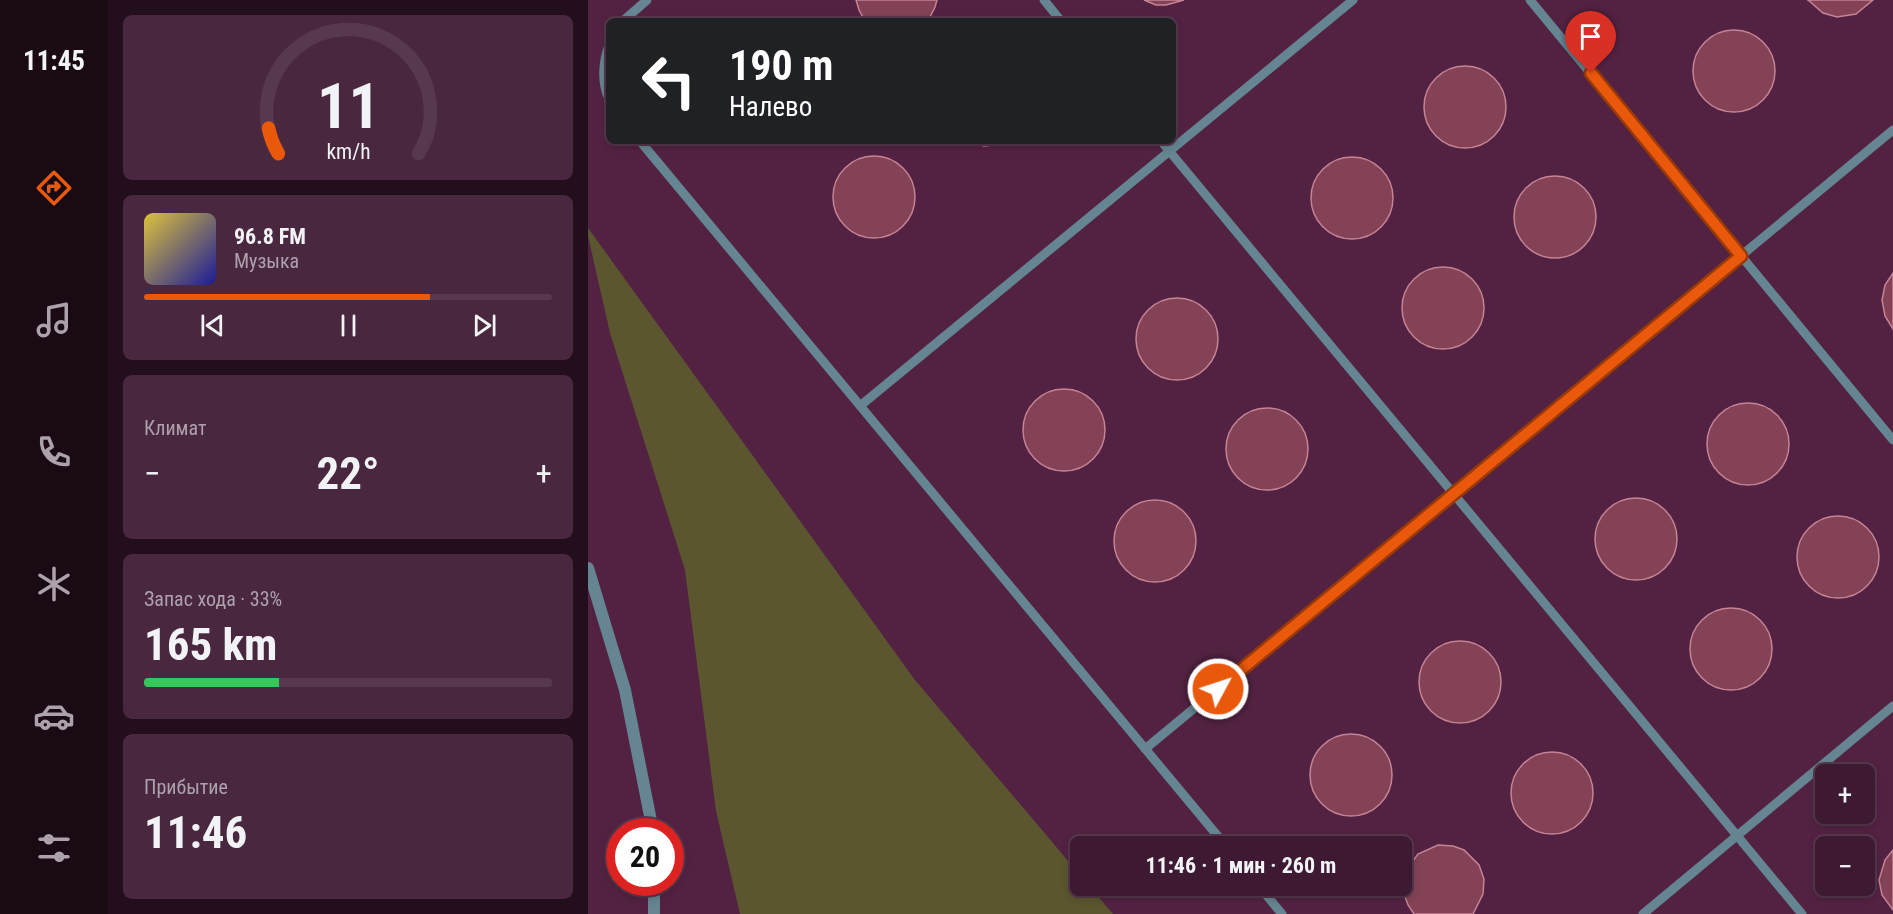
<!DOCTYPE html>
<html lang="ru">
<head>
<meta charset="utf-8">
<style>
	body { margin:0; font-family:"Roboto Condensed",sans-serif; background:#49273e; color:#f1f3f6; height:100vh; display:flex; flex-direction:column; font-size:22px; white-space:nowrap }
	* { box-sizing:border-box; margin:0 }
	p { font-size:20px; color:#ada1ac }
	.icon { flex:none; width:33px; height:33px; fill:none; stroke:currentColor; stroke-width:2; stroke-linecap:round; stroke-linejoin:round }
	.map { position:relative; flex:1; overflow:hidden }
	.panel { display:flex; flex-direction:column; gap:15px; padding:15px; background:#220e1c; width:480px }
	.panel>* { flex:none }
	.banner { position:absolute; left:18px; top:18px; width:570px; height:126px; border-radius:9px; box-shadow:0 3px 9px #0003,0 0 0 2px #57384d; background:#202124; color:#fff; overflow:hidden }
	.buttons { position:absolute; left:1227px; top:764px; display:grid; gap:12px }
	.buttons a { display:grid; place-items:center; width:60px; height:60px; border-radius:9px; background:#3e1a32; box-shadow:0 3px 9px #0003,0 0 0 2px #57384d; font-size:30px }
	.speed { position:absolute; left:18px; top:818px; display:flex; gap:12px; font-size:30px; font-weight:700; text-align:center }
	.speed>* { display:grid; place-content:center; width:78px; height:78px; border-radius:50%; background:#3e1a32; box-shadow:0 3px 9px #0003,0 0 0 2px #57384d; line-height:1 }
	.speed .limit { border:9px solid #d22; background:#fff; color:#111 }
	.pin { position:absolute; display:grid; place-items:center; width:51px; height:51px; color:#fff; margin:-62px -26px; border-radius:50% 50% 50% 0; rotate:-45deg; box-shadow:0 0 6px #0007 }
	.pin .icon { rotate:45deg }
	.me { position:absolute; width:66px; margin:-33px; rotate:50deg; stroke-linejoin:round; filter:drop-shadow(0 0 4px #0008) }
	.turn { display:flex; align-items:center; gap:21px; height:126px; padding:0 24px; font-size:27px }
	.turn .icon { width:78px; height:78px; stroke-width:2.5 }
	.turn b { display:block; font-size:42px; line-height:51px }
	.big { font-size:45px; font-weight:700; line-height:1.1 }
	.panel .card { flex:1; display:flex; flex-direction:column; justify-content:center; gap:9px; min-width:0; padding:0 21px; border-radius:9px; background:#49273e }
	.panel .dial { align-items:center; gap:0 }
	.dial svg { height:156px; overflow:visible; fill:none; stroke:#57384d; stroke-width:7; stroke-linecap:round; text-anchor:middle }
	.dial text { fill:#f1f3f6; stroke:none }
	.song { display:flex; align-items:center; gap:18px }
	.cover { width:72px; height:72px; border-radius:9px; background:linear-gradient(135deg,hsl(50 70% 55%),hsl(240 70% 35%)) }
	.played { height:6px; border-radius:3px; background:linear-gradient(90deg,#ea580c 70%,#57384d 70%) }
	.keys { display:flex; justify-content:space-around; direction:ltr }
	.heat { display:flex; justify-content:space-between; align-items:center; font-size:33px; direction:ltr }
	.charge { height:9px; border-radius:4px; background:linear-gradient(90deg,#34c759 33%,#57384d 0) }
	.trip { position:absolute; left:482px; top:836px; width:342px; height:60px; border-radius:9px; background:#3e1a32; box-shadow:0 3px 9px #0003,0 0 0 2px #57384d; font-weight:700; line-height:60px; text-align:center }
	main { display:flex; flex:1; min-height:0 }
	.tabs { display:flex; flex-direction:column; width:108px; justify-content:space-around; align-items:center; background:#190a14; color:#ada1ac }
	.tabs .icon { width:42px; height:42px }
	.tabs .selected { color:#ea580c }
	.tabs b { font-size:27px; color:#f1f3f6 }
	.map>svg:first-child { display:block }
	.green { fill:#5b562f }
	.building { fill:#834255; stroke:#c58394; stroke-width:1.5 }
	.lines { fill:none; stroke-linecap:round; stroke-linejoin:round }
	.service { stroke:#648591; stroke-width:9 }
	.minor { stroke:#648591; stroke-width:12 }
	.route-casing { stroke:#983908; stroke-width:15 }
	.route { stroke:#ea580c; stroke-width:10 }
</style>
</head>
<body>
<main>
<nav class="tabs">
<b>11:45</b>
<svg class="icon selected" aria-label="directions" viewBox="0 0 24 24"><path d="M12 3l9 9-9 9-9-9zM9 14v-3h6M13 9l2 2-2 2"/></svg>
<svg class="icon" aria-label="music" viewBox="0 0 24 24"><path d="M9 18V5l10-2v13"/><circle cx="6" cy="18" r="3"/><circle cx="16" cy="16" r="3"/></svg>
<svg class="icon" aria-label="phone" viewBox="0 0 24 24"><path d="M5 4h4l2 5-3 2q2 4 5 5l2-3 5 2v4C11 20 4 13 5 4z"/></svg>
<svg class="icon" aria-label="climate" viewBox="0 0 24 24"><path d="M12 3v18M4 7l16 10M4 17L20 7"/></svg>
<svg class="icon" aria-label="car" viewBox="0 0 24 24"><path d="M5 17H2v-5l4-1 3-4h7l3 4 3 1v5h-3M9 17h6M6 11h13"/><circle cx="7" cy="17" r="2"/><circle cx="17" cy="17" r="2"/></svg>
<svg class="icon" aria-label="filters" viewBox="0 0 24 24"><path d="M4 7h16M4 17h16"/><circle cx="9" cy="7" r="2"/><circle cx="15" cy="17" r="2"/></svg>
</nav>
<section class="panel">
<div class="card dial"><svg viewBox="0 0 100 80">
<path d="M14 69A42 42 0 1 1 86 69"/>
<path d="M14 69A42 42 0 0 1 9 56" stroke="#ea580c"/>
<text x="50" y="56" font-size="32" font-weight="700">11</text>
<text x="50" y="72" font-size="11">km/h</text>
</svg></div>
<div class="card">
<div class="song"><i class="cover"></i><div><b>96.8 FM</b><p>Музыка</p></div></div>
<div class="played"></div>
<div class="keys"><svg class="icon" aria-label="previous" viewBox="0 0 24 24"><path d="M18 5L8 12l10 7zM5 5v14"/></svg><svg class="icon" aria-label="pause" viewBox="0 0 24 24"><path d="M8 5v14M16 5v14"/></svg><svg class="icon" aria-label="next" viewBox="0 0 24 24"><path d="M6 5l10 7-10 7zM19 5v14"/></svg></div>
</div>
<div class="card"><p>Климат</p>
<div class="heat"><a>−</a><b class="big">22°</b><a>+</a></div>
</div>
<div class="card"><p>Запас хода · 33%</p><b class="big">165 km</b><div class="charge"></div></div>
<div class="card"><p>Прибытие</p><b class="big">11:46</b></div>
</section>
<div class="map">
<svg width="1305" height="914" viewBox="0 0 1305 914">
	<rect width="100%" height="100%" fill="#532242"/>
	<path class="green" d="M 0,228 L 327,680 L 492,875 L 492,885 L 500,885 L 525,914 L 152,914 L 128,811 L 97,570 L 22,333 L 0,236 Z"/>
	<path class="building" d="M 268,0 L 349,0 L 347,7 L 340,21 L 277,21 L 271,10 Z
		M 556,0 L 596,0 L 578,5 L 568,5 Z
		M 1220,0 L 1219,0 L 1285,0 L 1268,14 L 1249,17 L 1235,13 Z
		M1105 71a41 41 0 1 1 82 0a41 41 0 1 1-82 0Z
		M836 107a41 41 0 1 1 82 0a41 41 0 1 1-82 0Z
		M 380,141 L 417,141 L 405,145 L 396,146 Z
		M245 197a41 41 0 1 1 82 0a41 41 0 1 1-82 0Z
		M723 198a41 41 0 1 1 82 0a41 41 0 1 1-82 0Z
		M926 217a41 41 0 1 1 82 0a41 41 0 1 1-82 0Z
		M814 308a41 41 0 1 1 82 0a41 41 0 1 1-82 0Z
		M 1305,273 L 1305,329 L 1297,316 L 1294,300 L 1297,285 Z
		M548 339a41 41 0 1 1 82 0a41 41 0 1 1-82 0Z
		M435 430a41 41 0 1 1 82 0a41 41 0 1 1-82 0Z
		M1119 444a41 41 0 1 1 82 0a41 41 0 1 1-82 0Z
		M638 449a41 41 0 1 1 82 0a41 41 0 1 1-82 0Z
		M1007 539a41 41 0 1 1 82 0a41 41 0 1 1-82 0Z
		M526 541a41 41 0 1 1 82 0a41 41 0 1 1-82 0Z
		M1209 557a41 41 0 1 1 82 0a41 41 0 1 1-82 0Z
		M1102 649a41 41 0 1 1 82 0a41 41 0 1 1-82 0Z
		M831 682a41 41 0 1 1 82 0a41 41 0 1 1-82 0Z
		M722 775a41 41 0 1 1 82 0a41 41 0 1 1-82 0Z
		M923 793a41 41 0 1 1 82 0a41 41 0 1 1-82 0Z
		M 850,845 L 865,846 L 876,850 L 891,865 L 896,879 L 895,894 L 885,914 L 826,914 L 820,905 L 815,891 L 818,870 L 830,854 Z
		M 1305,850 L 1305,910 L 1294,895 L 1291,880 L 1297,860 Z"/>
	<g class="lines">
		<path class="service" d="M 456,0 L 473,21
			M 942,0 L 1305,440
			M 35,21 L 59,0
			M 21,45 C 15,61 13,83 21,99
			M 52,141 L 638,846
			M 573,141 L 1214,914
			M 272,406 L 765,0
			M 557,749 L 1305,130
			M 670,885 L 694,914
			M 1055,914 L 1305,706"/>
		<path class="minor" d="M 0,568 L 37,690 L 65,831
			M 66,882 L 66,914"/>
	</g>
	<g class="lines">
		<defs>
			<path id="route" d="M 630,689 L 1153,256 L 1003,73"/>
		</defs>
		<use href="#route" class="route-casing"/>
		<use href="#route" class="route"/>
	</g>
</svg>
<div class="buttons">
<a>+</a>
<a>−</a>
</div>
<div class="speed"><div class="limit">20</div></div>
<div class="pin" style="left:1003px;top:73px;background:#d93025"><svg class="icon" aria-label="arrive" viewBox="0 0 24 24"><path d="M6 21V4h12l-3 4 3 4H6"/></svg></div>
<svg class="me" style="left:630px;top:689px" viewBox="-20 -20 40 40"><circle r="17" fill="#ea580c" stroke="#fff" stroke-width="3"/><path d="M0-11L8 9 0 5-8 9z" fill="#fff"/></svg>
<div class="trip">11:46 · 1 мин · 260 m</div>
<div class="banner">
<div class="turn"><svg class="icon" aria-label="left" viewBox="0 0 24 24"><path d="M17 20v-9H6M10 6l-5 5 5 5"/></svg><div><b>190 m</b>Налево</div></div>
</div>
</div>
</main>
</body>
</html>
